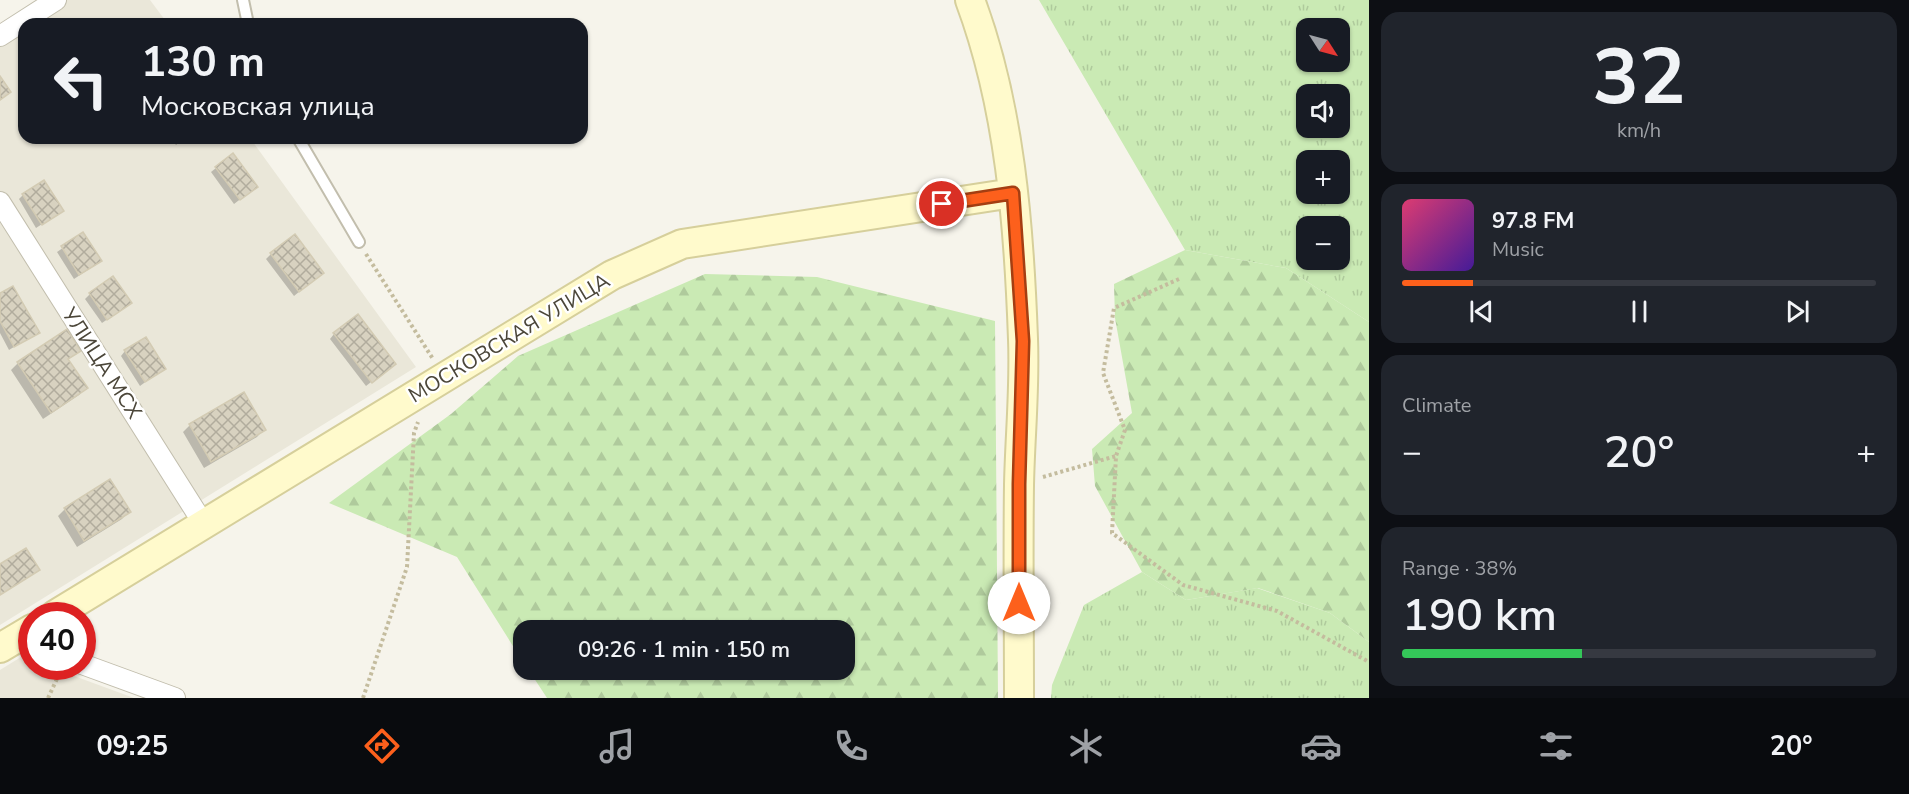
<!DOCTYPE html>
<html lang="en">
<head>
<meta charset="utf-8">
<style>
	body { margin:0; font-family:"Nunito Sans",sans-serif; background:#20242c; color:#f1f3f6; height:100vh; display:flex; flex-direction:column; font-size:22px; white-space:nowrap }
	* { box-sizing:border-box; margin:0 }
	p { font-size:20px; color:#9ea1a6 }
	.icon { flex:none; width:33px; height:33px; fill:none; stroke:currentColor; stroke-width:2; stroke-linecap:round; stroke-linejoin:round }
	.map { position:relative; flex:1; overflow:hidden }
	.drawer { display:flex; flex-direction:column; gap:12px; padding:12px; background:#0d0f14; width:540px }
	.drawer>* { flex:none }
	.banner { position:absolute; left:18px; top:18px; width:570px; height:126px; border-radius:18px; box-shadow:0 2px 4px #0004; background:#171b24; color:#f1f3f6; overflow:hidden }
	.needle { width:39px; rotate:126deg }
	.fabs { position:absolute; left:1296px; top:18px; display:grid; gap:12px }
	.fabs a { display:grid; place-items:center; width:54px; height:54px; border-radius:12px; background:#171b24; box-shadow:0 2px 4px #0004; font-size:30px }
	.speed { position:absolute; left:18px; top:602px; display:flex; gap:12px; font-size:30px; font-weight:700; text-align:center }
	.speed>* { display:grid; place-content:center; width:78px; height:78px; border-radius:50%; background:#171b24; box-shadow:0 2px 4px #0004; line-height:1 }
	.speed .limit { border:9px solid #d22; background:#fff; color:#111 }
	.pin { position:absolute; display:grid; place-items:center; width:51px; height:51px; color:#fff; margin:-26px; border:3px solid #fff; border-radius:50%; box-shadow:0 2px 6px #0007 }
	.me { position:absolute; width:66px; margin:-33px; rotate:0deg; stroke-linejoin:round; filter:drop-shadow(0 0 4px #0008) }
	.turn { display:flex; align-items:center; gap:21px; height:126px; padding:0 24px; font-size:27px }
	.turn .icon { width:78px; height:78px; stroke-width:2.5 }
	.turn b { display:block; font-size:42px; line-height:51px }
	.big { font-size:45px; font-weight:600; line-height:1.1 }
	.drawer .widget { flex:1; display:flex; flex-direction:column; justify-content:center; gap:9px; min-width:0; padding:0 21px; border-radius:18px; background:#20242c }
	.drawer .dial { align-items:center; gap:0 }
	.dial b { font-size:78px; line-height:1 }
	.song { display:flex; align-items:center; gap:18px }
	.cover { width:72px; height:72px; border-radius:9px; background:linear-gradient(135deg,hsl(340 70% 55%),hsl(260 70% 35%)) }
	.played { height:6px; border-radius:3px; background:linear-gradient(90deg,#fd601c 15%,#363941 15%) }
	.keys { display:flex; justify-content:space-around; direction:ltr }
	.heat { display:flex; justify-content:space-between; align-items:center; font-size:33px; direction:ltr }
	.charge { height:9px; border-radius:4px; background:linear-gradient(90deg,#34c759 38%,#363941 0) }
	.trip { position:absolute; left:513px; top:620px; width:342px; height:60px; border-radius:18px; background:#171b24; box-shadow:0 2px 4px #0004; font-weight:600; line-height:60px; text-align:center }
	.tab-bar { display:flex; height:96px; justify-content:space-around; align-items:center; background:#090b0e; color:#9ea1a6 }
	.tab-bar .icon { width:42px; height:42px }
	.tab-bar .current { color:#fd601c }
	.tab-bar b { font-size:27px; color:#f1f3f6 }
	main { display:flex; flex:1; min-height:0 }
	.map>svg:first-child { display:block }
	.residential { fill:#eae7d9 }
	.grass { fill:url(#grass-tufts); fill-rule:evenodd }
	.forest { fill:url(#forest-firs) }
	.shadow { fill:#0003 }
	.building { fill:url(#building-cross-hatch); stroke:#d3cbb3; stroke-width:1.5 }
	.lines { fill:none; stroke-linecap:round; stroke-linejoin:round }
	.lane-casing { stroke:#c2bead; stroke-width:14 }
	.street-casing { stroke:#c2bead; stroke-width:22 }
	.secondary-casing { stroke:#d6cf9b; stroke-width:32 }
	.path { stroke:#c4bc9e; stroke-width:4; stroke-dasharray:3 3; stroke-linecap:butt }
	.lane { stroke:#fff; stroke-width:10 }
	.street { stroke:#fff; stroke-width:20 }
	.secondary { stroke:#fffacc; stroke-width:28 }
	.route-casing { stroke:#a43e12; stroke-width:15 }
	.route { stroke:#fd601c; stroke-width:10 }
	.labels { text-anchor:middle; dominant-baseline:central; stroke-width:5; stroke-linejoin:round; paint-order:stroke }
	.street-label { font-size:21px; fill:#4b4639; stroke:#fff }
</style>
</head>
<body>
<main>
<div class="map">
<svg width="1369" height="698" viewBox="0 0 1369 698">
	<defs>
		<pattern id="grass-tufts" width="24" height="20" patternUnits="userSpaceOnUse" patternTransform="scale(1.5)"><rect width="24" height="20" fill="#caeab4"/><path d="M3 7l-1-3M5 7V3M7 7l1-3M15 17l-1-3M17 17v-4M19 17l1-3" fill="none" stroke="#afca9c"/></pattern>
		<pattern id="forest-firs" width="22" height="20" patternUnits="userSpaceOnUse" patternTransform="scale(1.5)"><rect width="22" height="20" fill="#caeab4"/><path d="M5 1l3.5 6h-7zM16 11l3.5 6h-7z" fill="#afca9c"/></pattern>
		<pattern id="building-cross-hatch" width="8" height="8" patternUnits="userSpaceOnUse" patternTransform="scale(1.5)"><rect width="8" height="8" fill="#d8d2c0"/><path d="M0 0l8 8M0 8l8-8" fill="none" stroke="#b1ac9d"/></pattern>
	</defs>
	<rect width="100%" height="100%" fill="#f6f4eb"/>
	<path class="residential" d="M 64,0 L 150,0 L 168,24 L 27,24 Z
		M 24,26 L 24,138 L 250,138 L 416,367 L 0,625 L 0,41 Z
		M 21,657 L 31,660 L 32,666 L 47,666 L 134,698 L 0,698 L 0,670 Z"/>
	<path class="grass" d="M 1039,0 L 1369,0 L 1369,322 L 1286,268 L 1185,250 ZM 1306,28 L 1340,28 L 1340,62 L 1306,62 ZM 1306,94 L 1340,94 L 1340,128 L 1306,128 ZM 1306,160 L 1340,160 L 1340,194 L 1306,194 ZM 1306,226 L 1340,226 L 1340,260 L 1306,260 Z
		M 1142,572 L 1186,600 L 1257,588 L 1330,613 L 1369,642 L 1369,698 L 1051,698 L 1052,685 L 1084,605 Z"/>
	<path class="forest" d="M 1185,250 L 1286,268 L 1369,322 L 1369,642 L 1330,613 L 1258,588 L 1186,600 L 1142,572 L 1095,486 L 1092,449 L 1132,413 L 1115,318 L 1114,284 Z
		M 705,274 L 817,277 L 995,321 L 998,698 L 547,698 L 528,669 L 844,669 L 844,630 L 524,630 L 523,662 L 457,557 L 329,503 L 451,414 L 518,356 Z"/>
	<path class="shadow" d="M 170,138 L 185,138 L 176,145 Z
		M 216,168 L 251,191 L 234,204 L 211,172 Z
		M 23,195 L 62,211 L 36,228 L 19,199 Z
		M 83,234 L 95,265 L 74,279 L 57,252 Z
		M 271,254 L 322,273 L 294,296 L 266,259 Z
		M 90,294 L 125,307 L 102,323 L 85,299 Z
		M 0,295 L 38,332 L 9,350 L 0,333 Z
		M 334,334 L 389,368 L 366,386 L 330,339 Z
		M 79,350 L 67,361 L 86,388 L 79,395 L 43,419 L 11,370 L 18,363 Z
		M 125,351 L 164,368 L 140,386 L 121,356 Z
		M 190,425 L 264,429 L 257,437 L 204,468 L 183,432 Z
		M 110,481 L 129,511 L 122,519 L 77,547 L 58,516 L 65,509 Z"/>
	<path class="building" d="M 0,76 L 11,92 L 0,100 Z
		M 233,153 L 258,187 L 240,200 L 215,167 Z
		M 44,180 L 64,211 L 42,225 L 22,194 Z
		M 83,232 L 102,261 L 79,275 L 61,246 Z
		M 295,234 L 324,273 L 299,292 L 270,253 Z
		M 113,276 L 132,303 L 107,320 L 89,293 Z
		M 13,286 L 40,333 L 14,347 L 0,321 L 0,293 Z
		M 358,314 L 396,364 L 372,383 L 333,333 Z
		M 67,329 L 81,351 L 68,359 L 88,388 L 51,413 L 17,362 Z
		M 146,337 L 166,369 L 145,382 L 124,350 Z
		M 244,392 L 266,430 L 211,462 L 189,424 Z
		M 110,479 L 131,512 L 84,541 L 64,508 Z
		M 26,548 L 40,570 L 0,595 L 0,564 Z"/>
	<g class="lines">
		<defs>
			<path id="lane" d="M 243,0 L 248,24
				M 298,138 L 359,242"/>
			<path id="street" d="M 0,36 L 56,0
				M 0,202 L 203,523
				M 82,664 L 175,698"/>
			<path id="secondary" d="M 970,0 C 1010,107 1019,226 1023,339 C 1025,388 1020,436 1019,485 C 1018,556 1019,627 1019,698
				M 55,615 L 612,275 L 682,244 L 1013,193
				M 0,648 L 32,629"/>
		</defs>
		<use href="#lane" class="lane-casing"/>
		<use href="#street" class="street-casing"/>
		<use href="#secondary" class="secondary-casing"/>
		<path class="path" d="M 366,254 L 433,359
			M 1179,279 L 1114,308 L 1103,373 L 1125,430 L 1116,456 L 1112,533 L 1183,585 L 1277,611 L 1369,662
			M 1043,477 L 1116,456
			M 48,698 L 63,666
			M 363,698 L 407,567 L 414,433 L 418,422"/>
		<use href="#lane" class="lane"/>
		<use href="#street" class="street"/>
		<use href="#secondary" class="secondary"/>
	</g>
	<g class="lines">
		<defs>
			<path id="route" d="M 942,204 L 1013,193 L 1023,341 L 1019,484 L 1019,603"/>
		</defs>
		<use href="#route" class="route-casing"/>
		<use href="#route" class="route"/>
	</g>
	<g class="labels">
		<g class="street-label">
			<text transform="translate(509 338) rotate(-31)">МОСКОВСКАЯ УЛИЦА</text>
			<text transform="translate(102 363) rotate(57)">УЛИЦА МСХ</text>
		</g>
	</g>
</svg>
<div class="fabs">
<a><svg class="needle" viewBox="-14 -14 28 28"><path d="M0-13l5 13h-10z" fill="#e53935"/><path d="M0 13l5-13h-10z" fill="#9ea1a6"/></svg></a>
<a><svg class="icon" aria-label="sound" viewBox="0 0 24 24"><path d="M4 9h4l5-4v14l-5-4H4zM17 9q2 3 0 6"/></svg></a>
<a>+</a>
<a>−</a>
</div>
<div class="speed"><div class="limit">40</div></div>
<div class="pin" style="left:942px;top:204px;background:#d93025"><svg class="icon" aria-label="arrive" viewBox="0 0 24 24"><path d="M6 21V4h12l-3 4 3 4H6"/></svg></div>
<svg class="me" style="left:1019px;top:603px" viewBox="-20 -20 40 40"><circle r="19" fill="#fff"/><path d="M0-13L10 11 0 6-10 11z" fill="#fd601c"/></svg>
<div class="trip">09:26 · 1 min · 150 m</div>
<div class="banner">
<div class="turn"><svg class="icon" aria-label="left" viewBox="0 0 24 24"><path d="M17 20v-9H6M10 6l-5 5 5 5"/></svg><div><b>130 m</b>Московская улица</div></div>
</div>
</div>
<section class="drawer">
<div class="widget dial"><b>32</b><p>km/h</p></div>
<div class="widget">
<div class="song"><i class="cover"></i><div><b>97.8 FM</b><p>Music</p></div></div>
<div class="played"></div>
<div class="keys"><svg class="icon" aria-label="previous" viewBox="0 0 24 24"><path d="M18 5L8 12l10 7zM5 5v14"/></svg><svg class="icon" aria-label="pause" viewBox="0 0 24 24"><path d="M8 5v14M16 5v14"/></svg><svg class="icon" aria-label="next" viewBox="0 0 24 24"><path d="M6 5l10 7-10 7zM19 5v14"/></svg></div>
</div>
<div class="widget"><p>Climate</p>
<div class="heat"><a>−</a><b class="big">20°</b><a>+</a></div>
</div>
<div class="widget"><p>Range · 38%</p><b class="big">190 km</b><div class="charge"></div></div>
</section>
</main>
<nav class="tab-bar">
<b>09:25</b>
<svg class="icon current" aria-label="directions" viewBox="0 0 24 24"><path d="M12 3l9 9-9 9-9-9zM9 14v-3h6M13 9l2 2-2 2"/></svg>
<svg class="icon" aria-label="music" viewBox="0 0 24 24"><path d="M9 18V5l10-2v13"/><circle cx="6" cy="18" r="3"/><circle cx="16" cy="16" r="3"/></svg>
<svg class="icon" aria-label="phone" viewBox="0 0 24 24"><path d="M5 4h4l2 5-3 2q2 4 5 5l2-3 5 2v4C11 20 4 13 5 4z"/></svg>
<svg class="icon" aria-label="climate" viewBox="0 0 24 24"><path d="M12 3v18M4 7l16 10M4 17L20 7"/></svg>
<svg class="icon" aria-label="car" viewBox="0 0 24 24"><path d="M5 17H2v-5l4-1 3-4h7l3 4 3 1v5h-3M9 17h6M6 11h13"/><circle cx="7" cy="17" r="2"/><circle cx="17" cy="17" r="2"/></svg>
<svg class="icon" aria-label="filters" viewBox="0 0 24 24"><path d="M4 7h16M4 17h16"/><circle cx="9" cy="7" r="2"/><circle cx="15" cy="17" r="2"/></svg>
<b>20°</b>
</nav>
</body>
</html>
